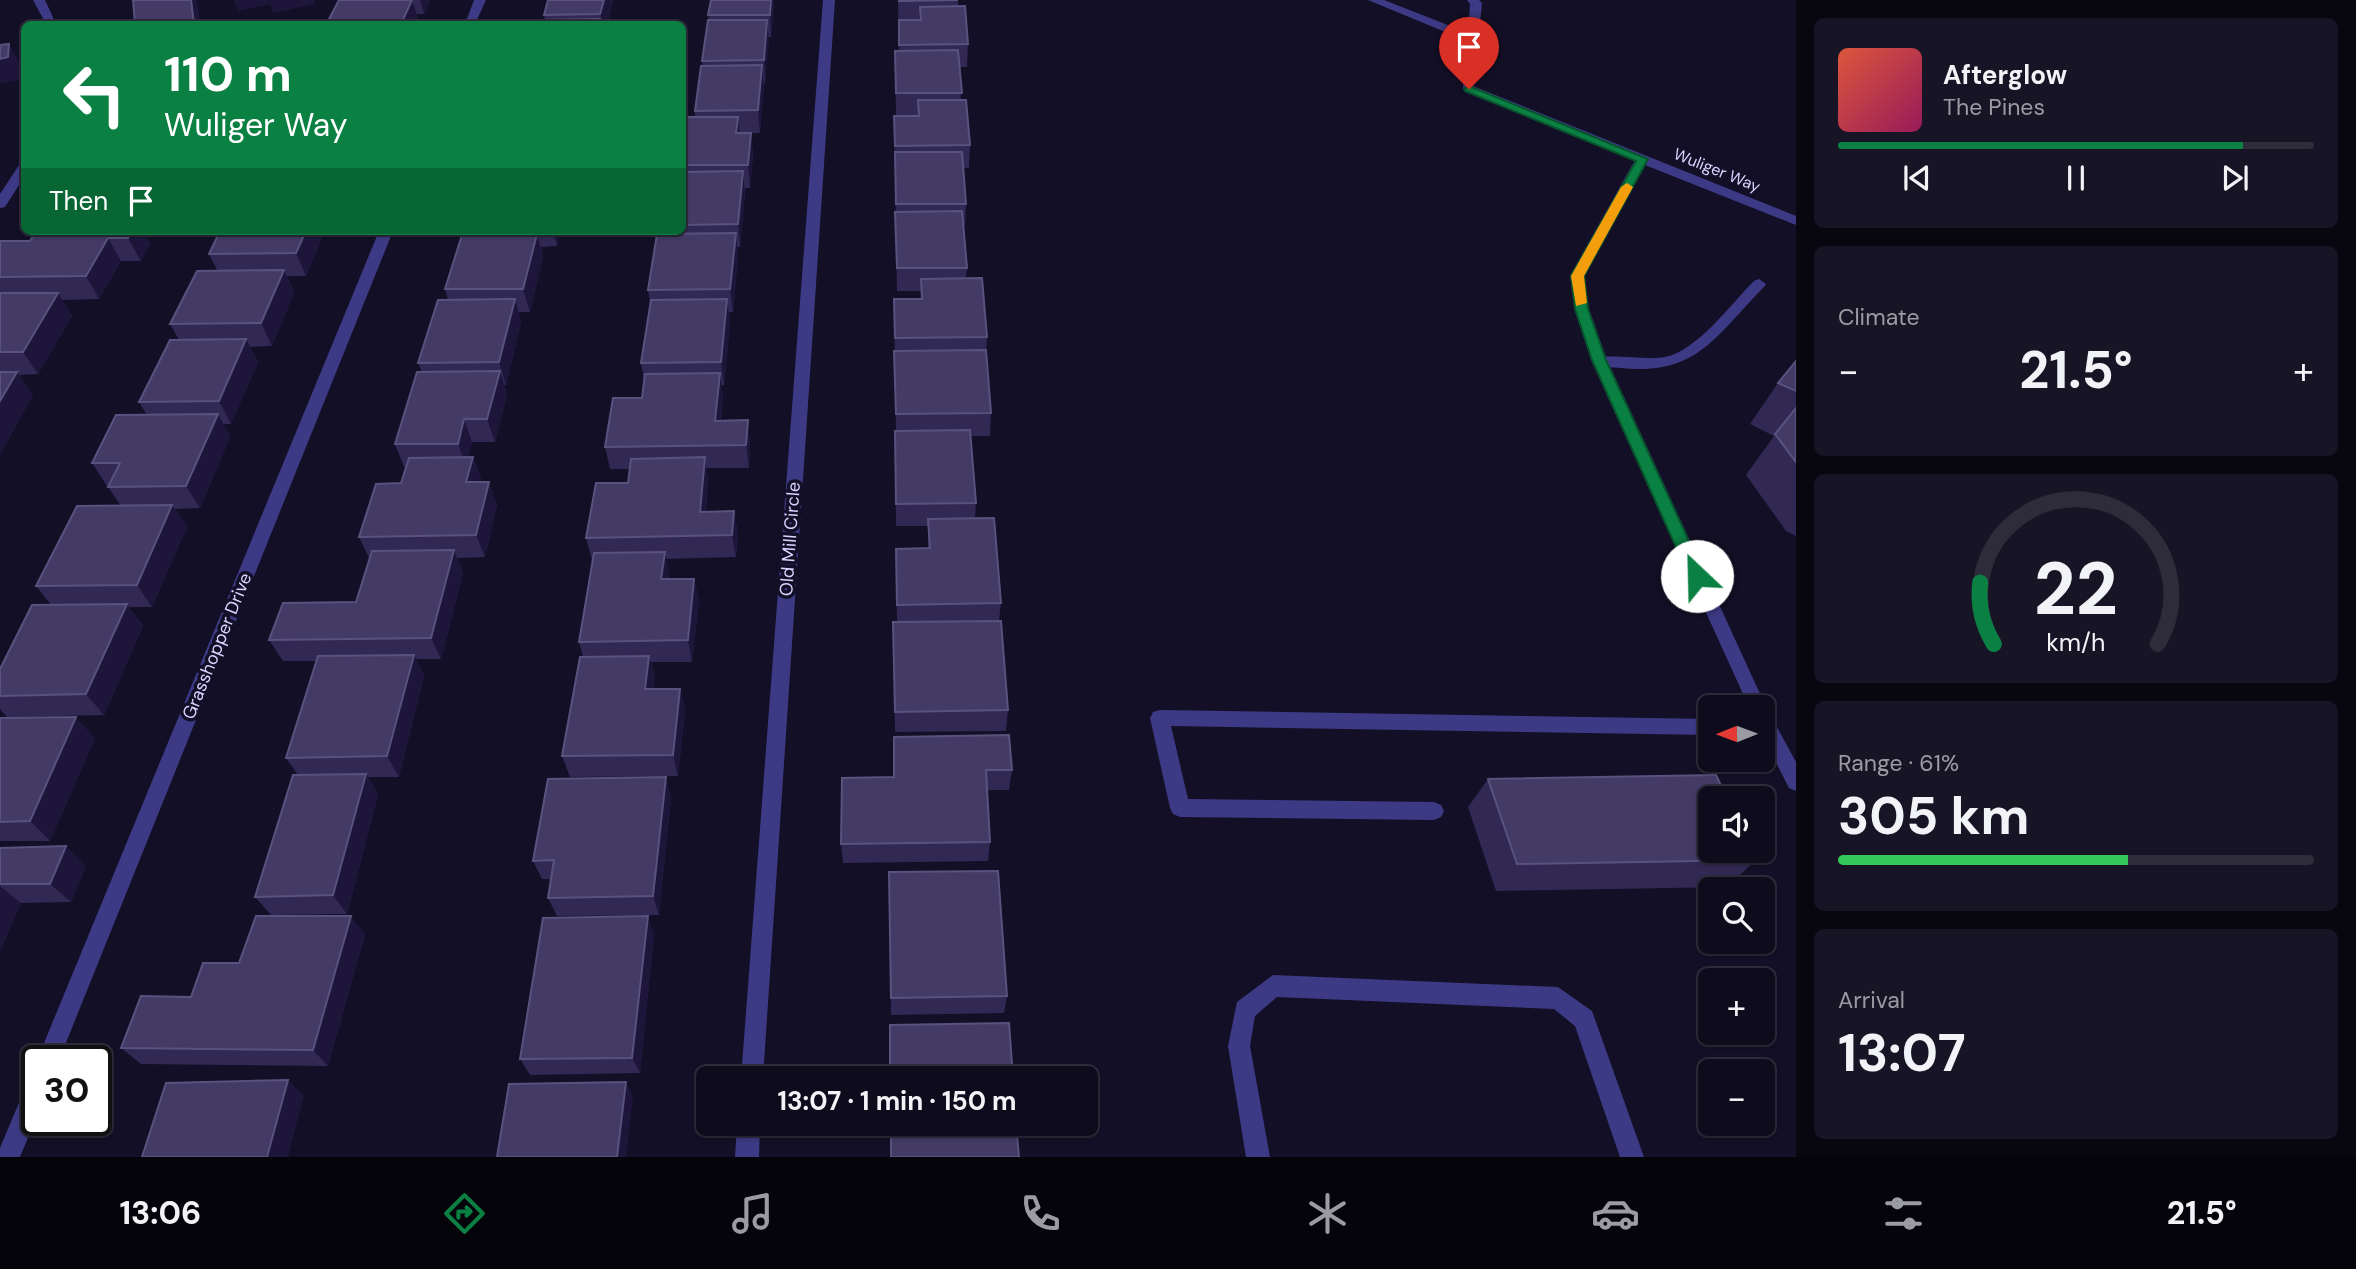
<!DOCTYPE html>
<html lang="en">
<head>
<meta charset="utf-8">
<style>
	body { margin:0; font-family:"DM Sans",sans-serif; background:#171425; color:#f1f3f6; height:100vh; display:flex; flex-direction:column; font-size:26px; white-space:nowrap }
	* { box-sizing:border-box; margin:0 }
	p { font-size:23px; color:#9b9ba3 }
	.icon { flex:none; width:38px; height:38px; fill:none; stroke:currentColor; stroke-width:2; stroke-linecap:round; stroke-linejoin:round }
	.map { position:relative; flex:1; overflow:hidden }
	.drawer { display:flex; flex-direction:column; gap:18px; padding:18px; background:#08060f; width:560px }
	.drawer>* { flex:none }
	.banner { position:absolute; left:21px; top:21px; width:665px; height:214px; border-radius:10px; box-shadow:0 2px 5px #0004,0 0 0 2px #2e2b3b; background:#0b8043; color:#fff; overflow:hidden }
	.needle { width:46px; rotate:269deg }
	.controls { position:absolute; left:1698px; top:695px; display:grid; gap:14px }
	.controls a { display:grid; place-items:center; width:77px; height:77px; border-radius:10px; background:#0e0b1c; box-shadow:0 2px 5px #0004,0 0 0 2px #2e2b3b; font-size:35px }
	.speed { position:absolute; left:21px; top:1045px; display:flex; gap:14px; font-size:35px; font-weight:700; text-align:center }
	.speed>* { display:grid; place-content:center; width:91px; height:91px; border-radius:50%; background:#0e0b1c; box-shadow:0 2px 5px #0004,0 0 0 2px #2e2b3b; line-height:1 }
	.speed .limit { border:4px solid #111; border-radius:10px; background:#fff; color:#111 }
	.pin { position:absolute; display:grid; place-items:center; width:60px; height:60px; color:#fff; margin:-72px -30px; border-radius:50% 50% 50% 0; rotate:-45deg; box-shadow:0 0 7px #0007 }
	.pin .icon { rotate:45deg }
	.me { position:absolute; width:77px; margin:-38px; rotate:336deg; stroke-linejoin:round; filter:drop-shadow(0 0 5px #0008) }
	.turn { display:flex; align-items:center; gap:24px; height:147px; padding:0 28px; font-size:32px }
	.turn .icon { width:91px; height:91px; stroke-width:2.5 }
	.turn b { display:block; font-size:49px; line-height:60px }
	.then { display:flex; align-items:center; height:66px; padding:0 28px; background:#0003; gap:14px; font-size:26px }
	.big { font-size:52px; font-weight:700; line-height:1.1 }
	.drawer .tile { flex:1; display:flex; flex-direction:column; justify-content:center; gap:10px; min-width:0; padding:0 24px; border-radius:10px; background:#171425 }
	.drawer .dial { align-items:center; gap:0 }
	.dial svg { height:182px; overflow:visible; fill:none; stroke:#2e2b3b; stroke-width:7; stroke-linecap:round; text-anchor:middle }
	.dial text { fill:#f1f3f6; stroke:none }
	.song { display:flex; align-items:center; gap:21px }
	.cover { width:84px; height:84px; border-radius:10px; background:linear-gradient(135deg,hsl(10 70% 55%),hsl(330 70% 35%)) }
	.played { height:7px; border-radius:4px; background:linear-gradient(90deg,#0b8043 85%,#2e2b3b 85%) }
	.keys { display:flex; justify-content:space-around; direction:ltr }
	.heat { display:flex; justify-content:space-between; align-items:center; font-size:38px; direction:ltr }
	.charge { height:10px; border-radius:5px; background:linear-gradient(90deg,#34c759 61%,#2e2b3b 0) }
	.trip { position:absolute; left:696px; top:1066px; width:402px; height:70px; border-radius:10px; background:#0e0b1c; box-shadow:0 2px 5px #0004,0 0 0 2px #2e2b3b; font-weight:700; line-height:70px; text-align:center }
	.dock { display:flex; height:112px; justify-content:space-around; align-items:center; background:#06040b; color:#9b9ba3 }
	.dock .icon { width:49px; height:49px }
	.dock .current { color:#0b8043 }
	.dock b { font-size:32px; color:#f1f3f6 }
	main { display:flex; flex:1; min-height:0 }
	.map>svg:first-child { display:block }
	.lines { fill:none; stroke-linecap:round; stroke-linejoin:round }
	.service { fill:#3d3a85; fill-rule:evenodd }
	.minor { fill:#3d3a85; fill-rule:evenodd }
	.tertiary { fill:#3d3a85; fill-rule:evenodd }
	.wall { fill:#312854 }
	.shaded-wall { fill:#1d163a }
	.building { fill:#433a66; stroke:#5a527e; stroke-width:2 }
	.route { fill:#0b8043; stroke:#07532c; stroke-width:2 }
	.slow { fill:#f59e0b }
	.labels { text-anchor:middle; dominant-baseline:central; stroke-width:7; stroke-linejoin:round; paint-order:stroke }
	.far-street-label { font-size:16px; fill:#d9d4ff; stroke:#130f26 }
	.street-label { font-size:18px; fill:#d9d4ff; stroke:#130f26 }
</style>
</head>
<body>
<main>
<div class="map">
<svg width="1796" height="1157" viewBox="0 0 1796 1157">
	<rect width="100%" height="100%" fill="#130f26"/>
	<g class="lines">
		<path class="service" d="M 1368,0 L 1384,0 L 1468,33 L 1470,4 L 1467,0 L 1479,0 L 1482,3 L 1473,92 L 1463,89 L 1467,41 Z
			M 1759,279 L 1766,284 L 1764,287 C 1716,335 1698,376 1622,368 C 1612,367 1598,368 1591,360 C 1599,352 1649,361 1665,357 C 1697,351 1731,304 1754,281 Z
			M 1160,710 L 1710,719 L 1710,735 L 1171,726 L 1188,799 L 1434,802 L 1441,805 L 1444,811 L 1441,817 L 1434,820 L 1180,817 L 1173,814 L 1170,808 L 1150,718 L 1153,712 Z
			M 1273,975 L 1558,987 L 1592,1011 L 1644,1157 L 1620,1157 L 1575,1026 L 1554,1009 L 1277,997 L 1255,1016 L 1250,1046 L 1270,1157 L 1246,1157 L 1228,1046 L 1237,1002 Z"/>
		<path class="minor" d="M 474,0 L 486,0 L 475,24 L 465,24 Z
			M 823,0 L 835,0 L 763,1078 L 741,1078 Z
			M 1465,86 L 1473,86 L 1796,216 L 1796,225 L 1645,165 L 1584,276 L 1589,309 L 1607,360 L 1767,709 L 1796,762 L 1796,791 L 1789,788 L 1762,735 L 1762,707 L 1749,707 L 1591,360 L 1575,309 L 1570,276 L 1635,160 L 1465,92 Z
			M 379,231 L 393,231 L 59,1060 L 37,1060 Z
			M 37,1076 L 37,1116 L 20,1157 L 0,1157 L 0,1148 L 29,1079 Z
			M 737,1124 L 760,1124 L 759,1157 L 735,1157 Z"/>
		<path class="tertiary" d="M 33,0 L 45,0 L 56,24 L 46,24 Z
			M 24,164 L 24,177 L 5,207 L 0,208 L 0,194 L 19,165 Z"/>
	</g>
	<path class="wall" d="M 339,0 L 430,0 L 424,14 L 417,14 L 419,21 L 417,24 L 327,24 Z
		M 613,0 L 607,24 L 539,24 L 545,20 L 544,15 Z
		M 774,0 L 771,37 L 768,37 L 765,83 L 764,83 L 760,133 L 751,133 L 753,155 L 750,188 L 745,188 L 745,194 L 740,247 L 737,247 L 738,256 L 733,312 L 729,312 L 730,323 L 724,385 L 721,385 L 723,396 L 721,420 L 750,443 L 749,468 L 706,468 L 708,480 L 706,511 L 734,511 L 738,534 L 736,557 L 666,559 L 669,574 L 669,579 L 694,579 L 699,601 L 692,662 L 651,662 L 655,678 L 653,689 L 680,689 L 685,710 L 678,776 L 570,777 L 562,756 L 583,657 L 579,642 L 592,560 L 586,538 L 628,483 L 630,469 L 610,469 L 605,447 L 642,398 L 644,381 L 641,363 L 650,302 L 648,290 L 670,233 L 669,231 L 682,231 L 682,142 L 695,117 L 695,111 L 709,20 L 708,15 Z
		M 898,0 L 958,0 L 958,6 L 968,44 L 967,67 L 959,67 L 961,100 L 970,145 L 969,168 L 963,168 L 966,204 L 965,226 L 964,226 L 967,268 L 966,278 L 987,337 L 986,355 L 991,413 L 990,436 L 971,436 L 976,503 L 975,518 L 1001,603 L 999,621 L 1008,710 L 1006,731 L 895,732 L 893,622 L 897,622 L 896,549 L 928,548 L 928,526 L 896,526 L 895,454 L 896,431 L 894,299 L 921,299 L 921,291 L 897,291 L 894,116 L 896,116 L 895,51 L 899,51 Z
		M 36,231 L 144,231 L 150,244 L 141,261 L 121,261 L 99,299 L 62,300 L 72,316 L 38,374 L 19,375 L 33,395 L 0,454 L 0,241 L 30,241 Z
		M 220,231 L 325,231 L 306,276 L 287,276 L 294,293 L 272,346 L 250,347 L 258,362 L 231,424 L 223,424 L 230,437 L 200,508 L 175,509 L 187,527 L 152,607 L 129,607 L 143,626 L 104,715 L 7,717 L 0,709 L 0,669 L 51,605 L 36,586 L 121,506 L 108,487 L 109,486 L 107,486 L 92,463 L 147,415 L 139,402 L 179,340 L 170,324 L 217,270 L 209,254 Z
		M 468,231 L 560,231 L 557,246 L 541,247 L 543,257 L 530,312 L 518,312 L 521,322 L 506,385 L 504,385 L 507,394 L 495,442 L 472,442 L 468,457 L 473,457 L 481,479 L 480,482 L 497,505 L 485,557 L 457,558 L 463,573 L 441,659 L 416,659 L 424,676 L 399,777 L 368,777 L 378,794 L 347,914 L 271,915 L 255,897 L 298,775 L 286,758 L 317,661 L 283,661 L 269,640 L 356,602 L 369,558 L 359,537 L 401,483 L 406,467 L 404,467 L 395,444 L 422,372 L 418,363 L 448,300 L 445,289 L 470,235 Z
		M 1796,361 L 1796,536 L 1786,531 L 1746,475 L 1774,436 L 1750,424 L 1778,383 Z
		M 0,718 L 95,738 L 50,841 L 0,841 Z
		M 894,737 L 1012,770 L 1009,790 L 987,790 L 990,842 L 988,861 L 843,863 L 841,844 L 894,777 Z
		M 1488,779 L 1756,860 L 1727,887 L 1496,891 L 1468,807 Z
		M 671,797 L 659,915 L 557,916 L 548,898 L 551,879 L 542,879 L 533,861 Z
		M 0,848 L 86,866 L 71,902 L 21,903 L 0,951 Z
		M 889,872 L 1007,996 L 1004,1013 L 891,1015 Z
		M 365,934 L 328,1066 L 141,1064 L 121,1048 L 239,963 Z
		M 654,934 L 640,1073 L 530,1075 L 520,1059 Z"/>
	<path class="shaded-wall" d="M 191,0 L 196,0 L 198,5 L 200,24 L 193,24 Z
		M 234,0 L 314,0 L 315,4 L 273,13 L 270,4 L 238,11 Z
		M 412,0 L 419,21 L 417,24 L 401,24 Z
		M 420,0 L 430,0 L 424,14 Z
		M 604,0 L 613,0 L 607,24 L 602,24 L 600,14 Z
		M 771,0 L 774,0 L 771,37 L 770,15 Z
		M 767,20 L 769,42 L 765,83 L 764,60 Z
		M 9,44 L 22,66 L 21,80 L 0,83 L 0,59 Z
		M 762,65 L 764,88 L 760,133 L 758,110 Z
		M 738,117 L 740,139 L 736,133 Z
		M 751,133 L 753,155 L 750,188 L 748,165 Z
		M 743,171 L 745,194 L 740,247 L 738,224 Z
		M 132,231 L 144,231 L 150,244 L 141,261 L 128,238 Z
		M 306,231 L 325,231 L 306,276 L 296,253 Z
		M 553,231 L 560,231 L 557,246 Z
		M 736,233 L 738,256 L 733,312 L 730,289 Z
		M 537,234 L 543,257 L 530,312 L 523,289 Z
		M 108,238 L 121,261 L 99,299 L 86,276 Z
		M 284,270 L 294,293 L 272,346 L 261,323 Z
		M 58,293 L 72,316 L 38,374 L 23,352 Z
		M 515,299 L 521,322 L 506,385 L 499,362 Z
		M 727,299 L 730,323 L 724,385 L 721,362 Z
		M 246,339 L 258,362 L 231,424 L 219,401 Z
		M 500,371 L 507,394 L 495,442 L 487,419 Z
		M 17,372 L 33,395 L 0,454 L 0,401 Z
		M 720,373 L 723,396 L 718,443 L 715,421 Z
		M 218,414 L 230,437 L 200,508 L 186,486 Z
		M 464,419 L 472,442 L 466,466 L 458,444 Z
		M 748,420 L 750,443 L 749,468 L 746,445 Z
		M 473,457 L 481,479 L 474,505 L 466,482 Z
		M 705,457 L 708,480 L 704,534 L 700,512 Z
		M 489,482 L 497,505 L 485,557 L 476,535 Z
		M 172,505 L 187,527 L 152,607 L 137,585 Z
		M 734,511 L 738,534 L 736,557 L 732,535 Z
		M 454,550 L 463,573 L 441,659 L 431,638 Z
		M 665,552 L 669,574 L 666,601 L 661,579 Z
		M 694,579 L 699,601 L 692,662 L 688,640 Z
		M 127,604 L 143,626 L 104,715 L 86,694 Z
		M 414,655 L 424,676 L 399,777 L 387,756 Z
		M 649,656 L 655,678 L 651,710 L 645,689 Z
		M 680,689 L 685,710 L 678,776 L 673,755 Z
		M 76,717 L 95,738 L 50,841 L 30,821 Z
		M 366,774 L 378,794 L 347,914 L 333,895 Z
		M 666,777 L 671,797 L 659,915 L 653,896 Z
		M 66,846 L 86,866 L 71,902 L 50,884 Z
		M 0,886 L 21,903 L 0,951 Z
		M 351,916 L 365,934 L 328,1066 L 313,1050 Z
		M 648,916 L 654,934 L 640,1073 L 632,1058 Z
		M 288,1080 L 304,1096 L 288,1157 L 267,1157 Z
		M 626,1082 L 633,1097 L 626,1157 L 617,1157 Z"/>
	<path class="building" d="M 133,0 L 191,0 L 194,24 L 135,24 Z
		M 339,0 L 412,0 L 401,24 L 327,23 Z
		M 548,0 L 604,0 L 600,14 L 544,15 Z
		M 711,0 L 771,0 L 770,15 L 708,15 Z
		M 899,0 L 958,0 L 899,1 Z
		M 965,6 L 968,44 L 899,45 L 899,20 L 921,20 L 920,7 Z
		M 600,19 L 599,24 L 539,24 L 541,20 Z
		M 708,20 L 767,20 L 764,60 L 702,61 Z
		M 9,44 L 8,57 L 0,59 L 0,45 Z
		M 958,50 L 962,93 L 896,93 L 895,51 Z
		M 762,65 L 758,110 L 695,111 L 701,66 Z
		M 918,100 L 966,100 L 970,145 L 895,146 L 894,116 L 919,116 Z
		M 686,117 L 738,117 L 736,133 L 751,133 L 748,165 L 682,165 L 682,142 Z
		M 895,152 L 962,152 L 966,204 L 896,204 Z
		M 743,171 L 738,224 L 682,225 L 682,172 Z
		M 962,211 L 967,268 L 897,268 L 895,212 Z
		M 36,231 L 132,231 L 128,238 L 108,238 L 86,276 L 0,277 L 0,241 L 30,241 Z
		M 220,231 L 306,231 L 296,253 L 209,254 Z
		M 736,233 L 730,289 L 648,290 L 657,234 Z
		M 537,234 L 523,289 L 445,289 L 462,235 Z
		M 284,270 L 261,323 L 170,324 L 197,271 Z
		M 982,278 L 987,337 L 895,338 L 894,299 L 922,299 L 921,279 Z
		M 0,293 L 58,293 L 23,352 L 0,352 Z
		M 515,299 L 499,362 L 418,363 L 438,300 Z
		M 727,299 L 721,362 L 641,363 L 651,300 Z
		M 246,339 L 219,401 L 139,402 L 170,340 Z
		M 986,350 L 991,413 L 896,414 L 894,351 Z
		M 1796,361 L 1796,391 L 1778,383 Z
		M 500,371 L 487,419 L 464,419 L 458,444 L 395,444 L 417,372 Z
		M 0,372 L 17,372 L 0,401 Z
		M 720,373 L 715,421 L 748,420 L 746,445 L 605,447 L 613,398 L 642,398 L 645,374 Z
		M 1796,408 L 1796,462 L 1775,434 Z
		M 218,414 L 186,486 L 108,487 L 120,463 L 92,463 L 116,415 Z
		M 970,430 L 976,503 L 896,504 L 895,431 Z
		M 473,457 L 466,482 L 489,482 L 476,535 L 359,537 L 376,484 L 401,483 L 409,458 Z
		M 705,457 L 700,512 L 734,511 L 732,535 L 586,538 L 596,483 L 628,483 L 631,459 Z
		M 172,505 L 137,585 L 36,586 L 77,506 Z
		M 994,518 L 1001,603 L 897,605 L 896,549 L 930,548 L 928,519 Z
		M 454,550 L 431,638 L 269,640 L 283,603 L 356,602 L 372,551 Z
		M 665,552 L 661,579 L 694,579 L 688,640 L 579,642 L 594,553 Z
		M 127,604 L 86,694 L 0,696 L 0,669 L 32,605 Z
		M 1001,621 L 1008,710 L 895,712 L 893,622 Z
		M 414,655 L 387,756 L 286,758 L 318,656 Z
		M 649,656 L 645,689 L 680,689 L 673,755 L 562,756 L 580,657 Z
		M 76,717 L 30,821 L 0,822 L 0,718 Z
		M 1009,735 L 1012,770 L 986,770 L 990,842 L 841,844 L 842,778 L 894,777 L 894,737 Z
		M 366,774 L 333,895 L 255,897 L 293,775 Z
		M 1716,775 L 1727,798 L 1710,798 L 1710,850 L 1752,850 L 1756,860 L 1517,864 L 1488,779 Z
		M 666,777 L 653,896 L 548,898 L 554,860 L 533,861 L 548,779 Z
		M 66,846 L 50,884 L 0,884 L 0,848 Z
		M 998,871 L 1007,996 L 891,998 L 889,872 Z
		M 256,916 L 351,916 L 313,1050 L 121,1048 L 141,996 L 191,997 L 203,963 L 239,963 Z
		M 648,916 L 632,1058 L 520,1059 L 543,918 Z
		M 1009,1023 L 1013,1078 L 890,1078 L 890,1025 Z
		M 288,1080 L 267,1157 L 142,1157 L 166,1083 Z
		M 626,1082 L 617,1157 L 497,1157 L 509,1084 Z
		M 891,1124 L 1016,1124 L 1019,1157 L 891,1157 Z"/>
	<path class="route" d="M 1469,86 L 1648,159 L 1584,276 L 1588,309 L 1606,360 L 1705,576 L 1702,580 L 1697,582 L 1689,576 L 1592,360 L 1575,309 L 1571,276 L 1636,161 L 1465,91 L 1464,89 Z"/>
	<path class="slow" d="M 1627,183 L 1633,187 L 1584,276 L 1587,303 L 1576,306 L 1571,276 L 1621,187 Z"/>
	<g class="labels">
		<g class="far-street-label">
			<text transform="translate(1717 170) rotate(22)">Wuliger Way</text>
		</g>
		<g class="street-label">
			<text transform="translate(790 539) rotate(-86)">Old Mill Circle</text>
			<text transform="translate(217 646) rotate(-68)">Grasshopper Drive</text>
		</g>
	</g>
</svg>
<div class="controls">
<a><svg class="needle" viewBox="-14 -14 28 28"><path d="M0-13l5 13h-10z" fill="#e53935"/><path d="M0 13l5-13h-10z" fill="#9b9ba3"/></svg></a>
<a><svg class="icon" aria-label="sound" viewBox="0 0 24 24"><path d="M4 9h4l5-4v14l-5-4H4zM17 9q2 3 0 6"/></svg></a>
<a><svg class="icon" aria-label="search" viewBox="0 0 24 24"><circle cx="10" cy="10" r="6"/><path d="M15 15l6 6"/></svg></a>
<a>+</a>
<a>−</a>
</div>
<div class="speed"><div class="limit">30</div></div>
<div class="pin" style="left:1469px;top:89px;background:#d93025"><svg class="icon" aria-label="arrive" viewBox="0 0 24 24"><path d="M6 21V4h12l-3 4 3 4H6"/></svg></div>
<svg class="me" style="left:1697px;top:576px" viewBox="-20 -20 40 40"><circle r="19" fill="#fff"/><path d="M0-13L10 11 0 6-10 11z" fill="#0b8043"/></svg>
<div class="trip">13:07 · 1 min · 150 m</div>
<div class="banner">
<div class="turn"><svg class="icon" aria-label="left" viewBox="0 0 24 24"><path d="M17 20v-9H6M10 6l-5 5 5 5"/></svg><div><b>110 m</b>Wuliger Way</div></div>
<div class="then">Then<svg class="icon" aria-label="arrive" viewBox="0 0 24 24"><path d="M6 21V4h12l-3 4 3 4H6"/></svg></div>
</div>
</div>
<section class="drawer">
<div class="tile">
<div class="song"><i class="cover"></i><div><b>Afterglow</b><p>The Pines</p></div></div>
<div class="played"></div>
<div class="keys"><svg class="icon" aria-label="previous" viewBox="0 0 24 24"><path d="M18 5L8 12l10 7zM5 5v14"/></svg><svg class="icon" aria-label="pause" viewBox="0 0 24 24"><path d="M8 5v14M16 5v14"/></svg><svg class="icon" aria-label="next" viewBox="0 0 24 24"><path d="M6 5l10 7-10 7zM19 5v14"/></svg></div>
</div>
<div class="tile"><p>Climate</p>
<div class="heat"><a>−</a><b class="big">21.5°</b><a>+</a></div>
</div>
<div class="tile dial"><svg viewBox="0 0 100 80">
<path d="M14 69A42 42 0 1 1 86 69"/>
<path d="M14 69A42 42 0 0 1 8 42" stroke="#0b8043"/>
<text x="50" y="56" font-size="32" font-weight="700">22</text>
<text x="50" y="72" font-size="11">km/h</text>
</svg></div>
<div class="tile"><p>Range · 61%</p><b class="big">305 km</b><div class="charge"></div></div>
<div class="tile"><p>Arrival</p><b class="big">13:07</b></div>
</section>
</main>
<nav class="dock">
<b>13:06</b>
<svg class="icon current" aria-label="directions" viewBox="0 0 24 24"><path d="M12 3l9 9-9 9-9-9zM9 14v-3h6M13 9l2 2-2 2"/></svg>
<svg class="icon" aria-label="music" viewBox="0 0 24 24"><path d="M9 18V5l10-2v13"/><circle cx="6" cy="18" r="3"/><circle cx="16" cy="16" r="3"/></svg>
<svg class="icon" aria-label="phone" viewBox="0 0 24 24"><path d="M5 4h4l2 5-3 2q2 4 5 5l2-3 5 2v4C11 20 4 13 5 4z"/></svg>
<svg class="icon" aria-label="climate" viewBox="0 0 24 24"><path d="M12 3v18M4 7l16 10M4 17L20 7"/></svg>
<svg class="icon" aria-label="car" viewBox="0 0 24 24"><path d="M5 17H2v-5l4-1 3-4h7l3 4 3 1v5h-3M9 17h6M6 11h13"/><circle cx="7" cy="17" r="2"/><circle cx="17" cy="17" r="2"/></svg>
<svg class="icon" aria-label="filters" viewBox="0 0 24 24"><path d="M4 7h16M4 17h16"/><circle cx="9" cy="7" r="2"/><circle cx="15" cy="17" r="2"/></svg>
<b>21.5°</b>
</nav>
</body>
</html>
